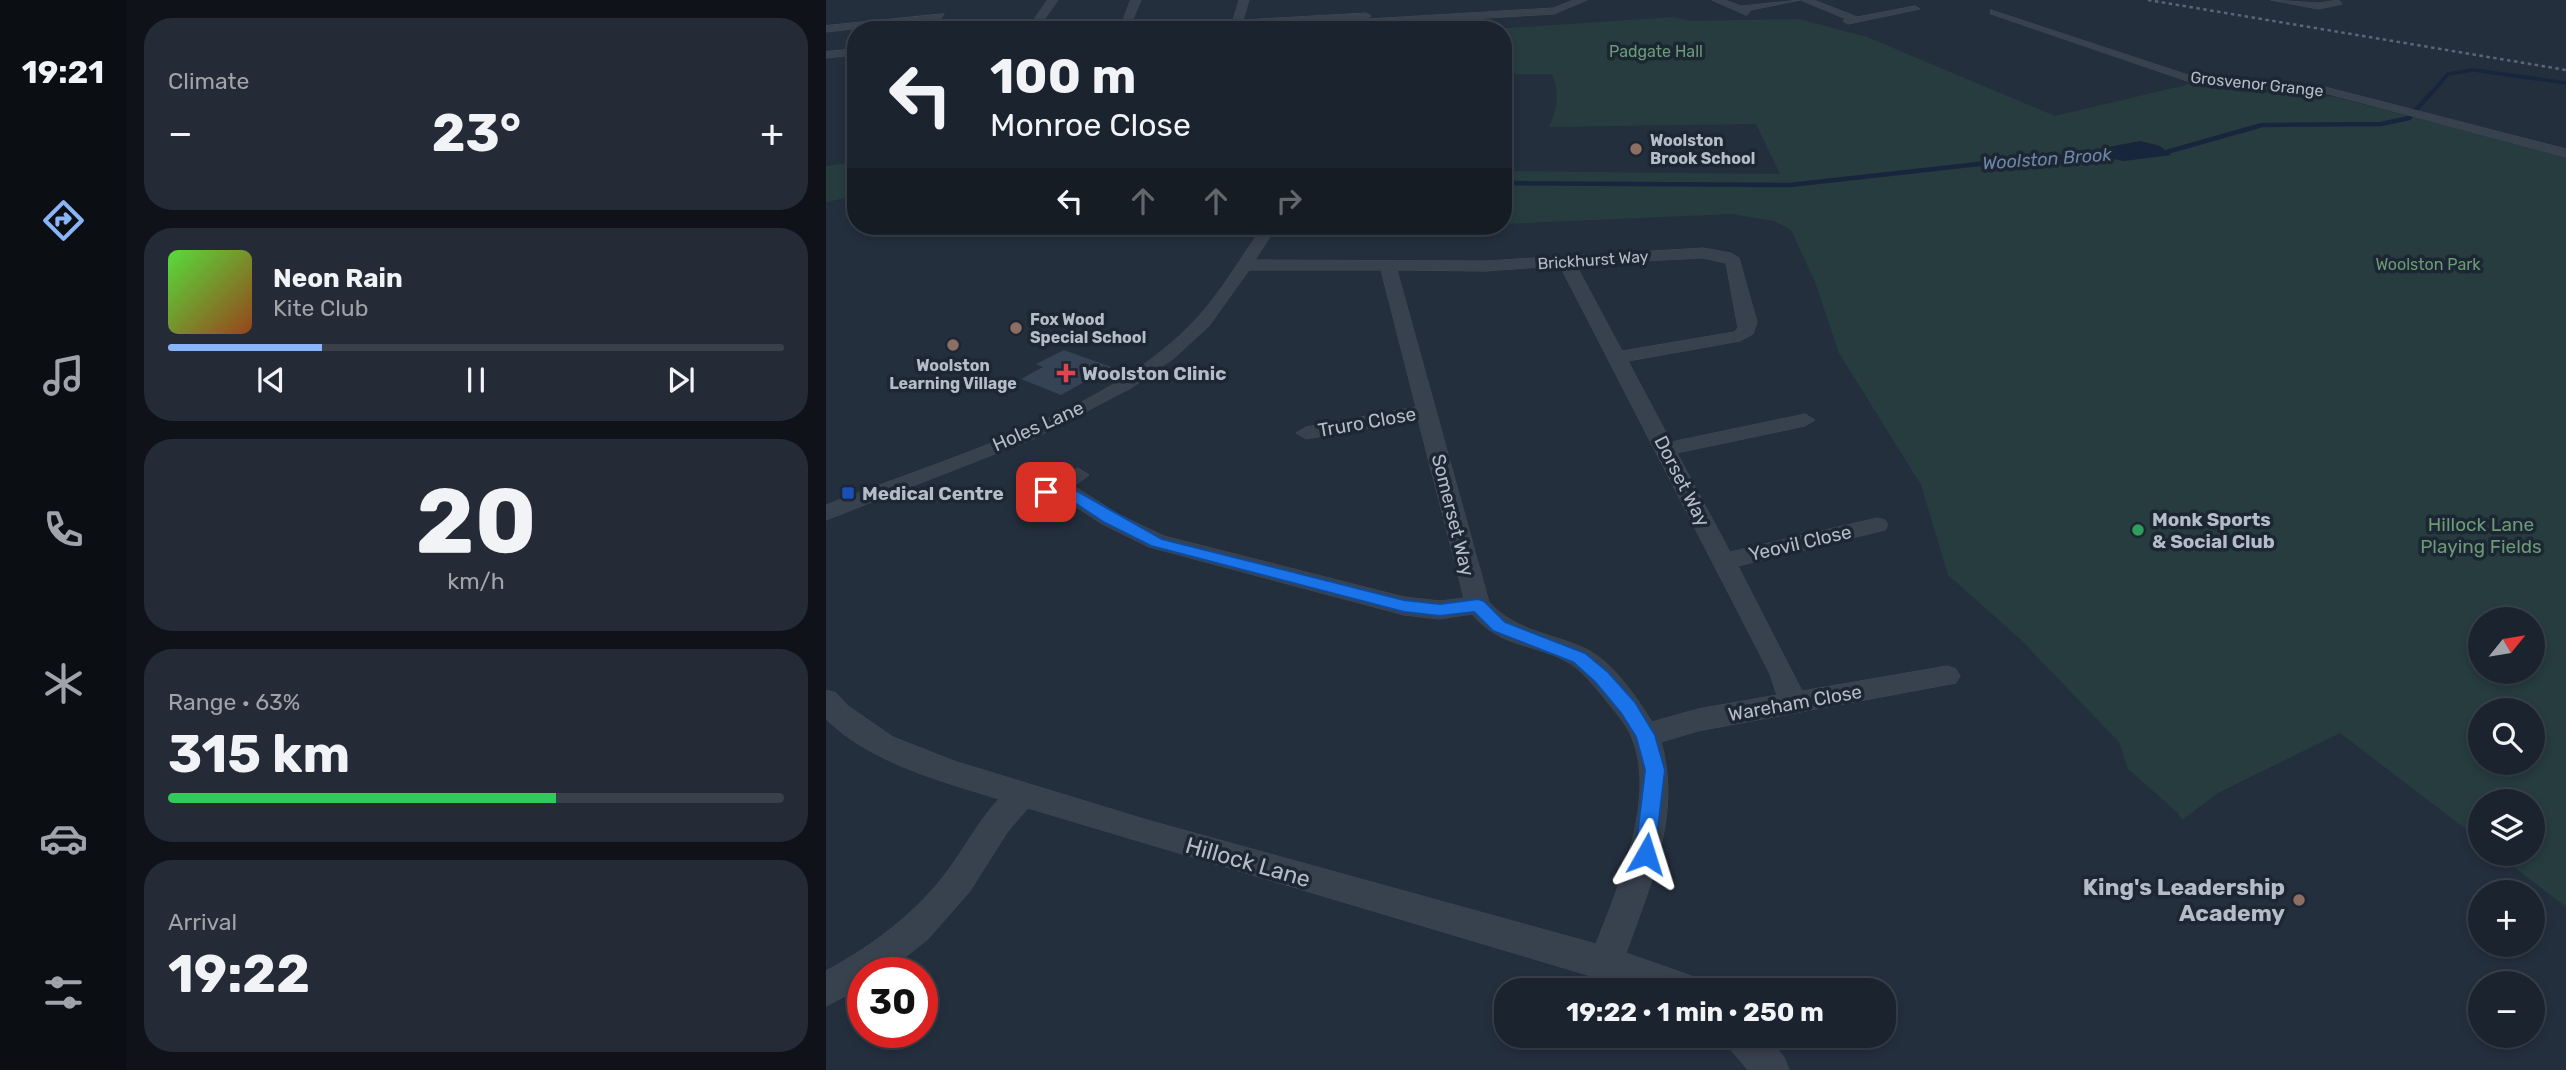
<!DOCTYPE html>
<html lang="en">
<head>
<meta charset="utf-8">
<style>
	body { margin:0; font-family:Rubik,sans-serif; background:#242b36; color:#f1f3f6; height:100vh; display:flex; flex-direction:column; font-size:26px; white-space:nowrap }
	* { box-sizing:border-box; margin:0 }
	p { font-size:23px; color:#a0a4aa }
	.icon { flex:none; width:38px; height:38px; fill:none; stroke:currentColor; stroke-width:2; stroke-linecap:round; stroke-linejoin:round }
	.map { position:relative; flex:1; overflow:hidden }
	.panel { display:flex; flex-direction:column; gap:18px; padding:18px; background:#0f1319; width:700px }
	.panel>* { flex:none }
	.hud { position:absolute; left:21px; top:21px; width:665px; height:214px; border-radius:28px; box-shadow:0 4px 10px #0003,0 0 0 2px #39404a; background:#1b232e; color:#f1f3f6; overflow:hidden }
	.needle { width:46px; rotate:60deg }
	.fabs { position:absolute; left:1642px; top:607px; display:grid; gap:14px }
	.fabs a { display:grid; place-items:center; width:77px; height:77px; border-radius:50%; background:#1b232e; box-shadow:0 4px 10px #0003,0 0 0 2px #39404a; font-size:35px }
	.speed { position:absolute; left:21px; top:957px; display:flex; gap:14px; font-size:35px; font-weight:700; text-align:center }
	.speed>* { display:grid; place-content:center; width:91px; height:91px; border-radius:50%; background:#1b232e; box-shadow:0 4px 10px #0003,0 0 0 2px #39404a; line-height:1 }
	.speed .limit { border:10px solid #d22; background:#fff; color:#111 }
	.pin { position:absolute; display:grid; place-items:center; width:60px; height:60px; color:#fff; margin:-30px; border-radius:14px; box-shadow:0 4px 10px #0006 }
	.me { position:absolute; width:77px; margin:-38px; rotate:6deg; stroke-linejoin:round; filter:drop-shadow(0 0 5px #0008) }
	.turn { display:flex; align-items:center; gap:24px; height:147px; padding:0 28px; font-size:32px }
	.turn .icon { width:91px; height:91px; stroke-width:2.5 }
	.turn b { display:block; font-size:49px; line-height:60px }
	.lanes { display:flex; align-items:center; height:66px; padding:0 28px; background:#0003; justify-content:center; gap:35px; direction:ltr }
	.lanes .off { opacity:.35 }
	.big { font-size:52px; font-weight:700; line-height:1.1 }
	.panel .tile { flex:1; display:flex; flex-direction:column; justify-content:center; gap:10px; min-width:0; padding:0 24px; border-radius:28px; background:#242b36 }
	.panel .dial { align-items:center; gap:0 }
	.dial b { font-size:91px; line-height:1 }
	.song { display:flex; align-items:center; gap:21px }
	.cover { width:84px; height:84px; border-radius:10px; background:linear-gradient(135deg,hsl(110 70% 55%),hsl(20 70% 35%)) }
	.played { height:7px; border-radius:4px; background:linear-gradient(90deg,#8ab4f8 25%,#39404a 25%) }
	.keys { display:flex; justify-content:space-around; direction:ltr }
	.heat { display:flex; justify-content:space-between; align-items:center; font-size:38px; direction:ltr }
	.charge { height:10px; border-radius:5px; background:linear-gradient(90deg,#34c759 63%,#39404a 0) }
	.trip { position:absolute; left:668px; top:978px; width:402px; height:70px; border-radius:28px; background:#1b232e; box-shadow:0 4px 10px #0003,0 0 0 2px #39404a; font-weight:700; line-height:70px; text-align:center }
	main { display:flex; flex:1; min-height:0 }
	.dock { display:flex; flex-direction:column; width:126px; justify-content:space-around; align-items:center; background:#0b0e12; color:#a0a4aa }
	.dock .icon { width:49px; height:49px }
	.dock .current { color:#8ab4f8 }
	.dock b { font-size:32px; color:#f1f3f6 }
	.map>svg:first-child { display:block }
	.green { fill:#263c3f; fill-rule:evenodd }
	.water { fill:#17263c }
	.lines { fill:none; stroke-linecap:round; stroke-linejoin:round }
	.stream-far1 { stroke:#17263c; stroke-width:3.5 }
	.stream { stroke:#17263c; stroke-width:4.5 }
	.building { fill:#364354 }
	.minor-casing { stroke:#414a57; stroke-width:1 }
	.minor { fill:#38414e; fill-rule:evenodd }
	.rail { stroke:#5a6575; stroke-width:2.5; stroke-dasharray:3.5 3.5; stroke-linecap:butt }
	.route { fill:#1a73e8; stroke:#114b97; stroke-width:2 }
	.education-dot { fill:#8d6e63; stroke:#1d2633; stroke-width:2.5 }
	.health-dot { fill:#e0444e; stroke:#1d2633; stroke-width:2.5 }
	.transit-dot { fill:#1a4fb4; stroke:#1d2633; stroke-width:2.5 }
	.leisure-dot { fill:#2e9e5b; stroke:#1d2633; stroke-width:2.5 }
	.labels { text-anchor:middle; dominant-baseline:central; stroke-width:7; stroke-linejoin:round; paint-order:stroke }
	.far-park-label { font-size:16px; fill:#6b9a76; stroke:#1d2633 }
	.far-street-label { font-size:16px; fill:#b4bcc9; stroke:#1d2633 }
	.far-poi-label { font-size:16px; font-weight:bold; fill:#b4bcc9; stroke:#1d2633; text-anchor:start }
	.far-water-label { font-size:18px; font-style:italic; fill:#6d86a8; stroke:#1d2633 }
	.poi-label { font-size:19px; font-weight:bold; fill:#b4bcc9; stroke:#1d2633; text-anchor:start }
	.street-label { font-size:19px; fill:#b4bcc9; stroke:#1d2633 }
	.park-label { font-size:19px; fill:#6b9a76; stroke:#1d2633 }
	.near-street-label { font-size:23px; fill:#b4bcc9; stroke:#1d2633 }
	.near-poi-label { font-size:23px; font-weight:bold; fill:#b4bcc9; stroke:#1d2633; text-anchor:end }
</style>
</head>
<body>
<main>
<nav class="dock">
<b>19:21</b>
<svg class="icon current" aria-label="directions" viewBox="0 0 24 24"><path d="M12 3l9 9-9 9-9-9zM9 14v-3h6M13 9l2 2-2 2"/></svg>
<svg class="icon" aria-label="music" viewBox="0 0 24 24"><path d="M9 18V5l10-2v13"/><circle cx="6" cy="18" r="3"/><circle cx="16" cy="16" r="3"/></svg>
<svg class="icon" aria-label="phone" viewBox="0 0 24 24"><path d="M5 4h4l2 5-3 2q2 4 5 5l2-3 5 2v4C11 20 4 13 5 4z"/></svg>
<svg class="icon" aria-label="climate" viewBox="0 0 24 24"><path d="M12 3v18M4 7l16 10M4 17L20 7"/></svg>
<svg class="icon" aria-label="car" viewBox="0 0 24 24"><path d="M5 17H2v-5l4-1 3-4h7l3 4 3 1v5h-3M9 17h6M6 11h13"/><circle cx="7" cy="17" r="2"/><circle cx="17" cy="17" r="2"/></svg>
<svg class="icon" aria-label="filters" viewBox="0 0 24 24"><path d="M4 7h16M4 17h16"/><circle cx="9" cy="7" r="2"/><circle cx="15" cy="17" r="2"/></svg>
</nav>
<section class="panel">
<div class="tile"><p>Climate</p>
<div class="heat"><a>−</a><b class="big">23°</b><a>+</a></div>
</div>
<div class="tile">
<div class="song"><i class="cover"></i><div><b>Neon Rain</b><p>Kite Club</p></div></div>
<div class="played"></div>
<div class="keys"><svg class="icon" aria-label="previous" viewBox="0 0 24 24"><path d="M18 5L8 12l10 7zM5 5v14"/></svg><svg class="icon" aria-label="pause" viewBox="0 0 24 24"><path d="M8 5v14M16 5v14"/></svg><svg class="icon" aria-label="next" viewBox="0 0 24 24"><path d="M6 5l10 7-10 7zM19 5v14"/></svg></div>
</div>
<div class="tile dial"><b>20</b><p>km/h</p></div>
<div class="tile"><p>Range · 63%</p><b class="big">315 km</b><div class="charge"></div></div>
<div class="tile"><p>Arrival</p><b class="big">19:22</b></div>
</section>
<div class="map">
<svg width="1740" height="1070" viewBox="0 0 1740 1070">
	<rect width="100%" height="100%" fill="#242f3e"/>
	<path class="green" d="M 848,17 L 864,21 L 973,19 L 1041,37 L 1229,116 L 1364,84 L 1388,89 L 1509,97 L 1740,157 L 1740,907 L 1671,854 L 1706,854 L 1706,802 L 1654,802 L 1654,840 L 1514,733 L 1392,793 L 1356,820 L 1352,813 L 1302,769 L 1293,742 L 1194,639 L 1122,575 L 1095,485 L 1013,353 L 989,282 L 965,230 L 948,221 L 906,214 L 677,224 L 677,171 L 954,174 L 930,124 L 723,127 C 731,109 734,93 726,74 L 677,74 L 677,30 L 652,30 ZM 1654,620 L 1706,620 L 1706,672 L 1654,672 ZM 1654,710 L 1706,710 L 1706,763 L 1654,763 Z
		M 30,162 L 30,196 L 0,202 L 0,166 Z"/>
	<path class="water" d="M 1314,141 L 1334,146 L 1345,155 L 1298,161 L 1267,155 L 1282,147 Z"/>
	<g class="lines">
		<path class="stream-far1" d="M 1604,95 L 1622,74 L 1648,70 L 1740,83"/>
		<path class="stream" d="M 1337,153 L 1436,125 L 1555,124 L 1583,118 L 1605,93
			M 677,183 L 964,185 L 1198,159 L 1276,155"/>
	</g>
	<path class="building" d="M 238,350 L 285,367 L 235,395 L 195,379 L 217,367 L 210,364 Z"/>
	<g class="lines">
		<defs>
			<path id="minor" d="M 222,0 L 232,0 L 211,30 L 201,30 Z
				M 305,0 L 315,0 L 304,26 L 407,20 L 413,0 L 423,0 L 417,20 L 540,13 L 545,16 L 540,19 L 411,27 L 280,30 L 294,27 Z
				M 748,0 L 761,0 L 728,14 L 542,25 L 537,22 L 542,19 L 727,8 Z
				M 886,0 L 899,0 L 915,6 L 974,0 L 925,10 L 921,15 Z
				M 975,0 L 988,0 L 1031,17 L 1089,6 L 1094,9 L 1022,24 L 1017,21 L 1019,19 Z
				M 1445,0 L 1493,3 L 1513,0 L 1516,4 L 1493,9 Z
				M 1165,10 L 1362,75 L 1499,87 L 1740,149 L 1740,157 L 1499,93 L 1361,81 L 1165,14 Z
				M 118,14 L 115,19 L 0,32 L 0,26 Z
				M 30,49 L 30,55 L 0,58 L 0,52 Z
				M 437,226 L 451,226 L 429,260 L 659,261 L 877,248 L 905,253 L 913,258 L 931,322 L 927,334 L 914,341 L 802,361 L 845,442 L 979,414 L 989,420 L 979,426 L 851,453 L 904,552 L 1051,518 L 1059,520 L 1062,525 L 1059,530 L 912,566 L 976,691 L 1121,666 L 1130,669 L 1134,676 L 1130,683 L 872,731 L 835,742 C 856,813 824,886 800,953 L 871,978 L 876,990 L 812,990 L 202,808 L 182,831 L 144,891 L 102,939 L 59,973 L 37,973 L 37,987 L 0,1006 L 0,971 C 46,946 92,912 123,869 C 140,846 153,820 173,799 C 115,781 45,763 0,719 L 0,690 L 10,693 L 22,706 L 67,737 L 128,761 L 321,820 L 770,944 C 792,887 831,799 806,738 C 800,723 788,711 779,699 C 769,687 758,673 745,664 C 711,643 675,649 646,614 L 614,619 L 578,615 L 323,547 L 276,524 L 232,495 L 207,506 L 196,499 L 199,494 L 252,468 L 263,475 L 248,486 L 292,514 L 338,536 L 578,597 L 614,601 L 638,598 L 592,419 L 480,439 L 470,433 L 480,427 L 590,407 L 555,270 L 423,270 L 383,326 L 347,359 L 305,388 L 207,439 L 0,520 L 0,505 C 118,459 286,412 372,317 C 397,289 416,256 437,226 ZM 877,258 L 900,263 L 912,328 L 908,332 L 796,351 L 750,265 ZM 734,266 L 944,674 L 951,695 L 872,709 L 826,722 C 810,697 788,663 760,649 C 726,633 690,632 663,602 L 571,270 L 659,271 Z
				M 899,1036 L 940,1036 L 958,1057 L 963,1070 L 922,1070 L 904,1049 Z"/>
		</defs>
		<use href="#minor" class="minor-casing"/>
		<use href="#minor" class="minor"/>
		<path class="rail" d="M 1322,0 L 1740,70"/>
	</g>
	<path class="route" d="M 233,481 L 336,539 L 578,600 L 614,604 L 652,599 L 658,601 L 679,622 L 759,653 L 782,672 L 809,702 L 829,735 L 839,770 L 828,861 L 820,864 L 812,861 L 809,854 L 819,770 L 810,737 L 795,713 L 769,682 L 747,662 L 667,631 L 648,612 L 614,616 L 578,612 L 325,546 L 279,523 L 232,492 L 220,497 L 214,496 L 214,489 Z"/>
	<g class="education-dot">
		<circle cx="810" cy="149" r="7"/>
		<circle cx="190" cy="328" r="7"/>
		<circle cx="127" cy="345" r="7"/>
		<circle cx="1473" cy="900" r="7"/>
	</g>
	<path class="health-dot" d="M236.5 362.5h7v7h7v7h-7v7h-7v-7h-7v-7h7z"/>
	<rect class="transit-dot" x="15" y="486" width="14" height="14" rx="3.5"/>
	<circle class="leisure-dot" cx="1312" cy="530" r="7"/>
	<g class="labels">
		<g class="far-park-label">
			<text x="830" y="51">Padgate Hall</text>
			<text x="1602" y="264">Woolston Park</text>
		</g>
		<g class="far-street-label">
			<text transform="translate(1431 84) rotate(6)">Grosvenor Grange</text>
			<text transform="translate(767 260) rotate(-4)">Brickhurst Way</text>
		</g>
		<g class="far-poi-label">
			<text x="824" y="140">Woolston<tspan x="824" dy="18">Brook School</tspan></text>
			<text x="204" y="319">Fox Wood<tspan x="204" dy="18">Special School</tspan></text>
			<text x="127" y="365" text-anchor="middle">Woolston<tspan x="127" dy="18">Learning Village</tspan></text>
		</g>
		<g class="far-water-label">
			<text transform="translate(1221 159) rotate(-4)">Woolston Brook</text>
		</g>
		<g class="poi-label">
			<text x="256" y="373">Woolston Clinic</text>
			<text x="36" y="493">Medical Centre</text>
			<text x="1326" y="519">Monk Sports<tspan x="1326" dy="22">&amp; Social Club</tspan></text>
		</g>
		<g class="street-label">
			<text transform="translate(541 422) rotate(-10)">Truro Close</text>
			<text transform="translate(212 426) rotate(-24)">Holes Lane</text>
			<text transform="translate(856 481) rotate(63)">Dorset Way</text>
			<text transform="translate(627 515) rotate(76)">Somerset Way</text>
			<text transform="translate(974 543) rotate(-13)">Yeovil Close</text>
			<text transform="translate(969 703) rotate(-10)">Wareham Close</text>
		</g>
		<g class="park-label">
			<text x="1655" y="524">Hillock Lane<tspan x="1655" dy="22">Playing Fields</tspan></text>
		</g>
		<g class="near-street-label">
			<text transform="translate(422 862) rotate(16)">Hillock Lane</text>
		</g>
		<g class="near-poi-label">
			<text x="1459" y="887">King's Leadership<tspan x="1459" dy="26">Academy</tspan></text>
		</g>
	</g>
</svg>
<div class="fabs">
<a><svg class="needle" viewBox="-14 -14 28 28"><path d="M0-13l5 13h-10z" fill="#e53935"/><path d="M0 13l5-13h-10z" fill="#a0a4aa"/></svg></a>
<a><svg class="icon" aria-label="search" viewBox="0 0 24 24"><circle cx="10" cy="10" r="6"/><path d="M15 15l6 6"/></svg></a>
<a><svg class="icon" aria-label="layers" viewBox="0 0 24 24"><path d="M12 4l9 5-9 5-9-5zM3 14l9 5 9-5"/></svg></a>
<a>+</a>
<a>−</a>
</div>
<div class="speed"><div class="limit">30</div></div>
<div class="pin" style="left:220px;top:492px;background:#d93025"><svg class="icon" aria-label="arrive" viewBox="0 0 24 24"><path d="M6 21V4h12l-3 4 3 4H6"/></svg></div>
<svg class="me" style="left:820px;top:854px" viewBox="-20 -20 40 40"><path d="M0-17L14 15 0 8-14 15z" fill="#1a73e8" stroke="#fff" stroke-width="4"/></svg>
<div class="trip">19:22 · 1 min · 250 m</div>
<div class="hud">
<div class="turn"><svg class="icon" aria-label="left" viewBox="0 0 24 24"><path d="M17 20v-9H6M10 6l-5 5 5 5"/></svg><div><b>100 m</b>Monroe Close</div></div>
<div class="lanes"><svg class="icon" aria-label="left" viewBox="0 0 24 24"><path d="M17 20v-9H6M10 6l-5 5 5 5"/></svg><svg class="icon off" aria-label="ahead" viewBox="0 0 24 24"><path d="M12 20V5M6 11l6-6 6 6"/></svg><svg class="icon off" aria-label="ahead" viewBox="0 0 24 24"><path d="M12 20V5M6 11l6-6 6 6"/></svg><svg class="icon off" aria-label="right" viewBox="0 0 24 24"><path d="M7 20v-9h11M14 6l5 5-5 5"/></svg></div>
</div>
</div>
</main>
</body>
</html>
